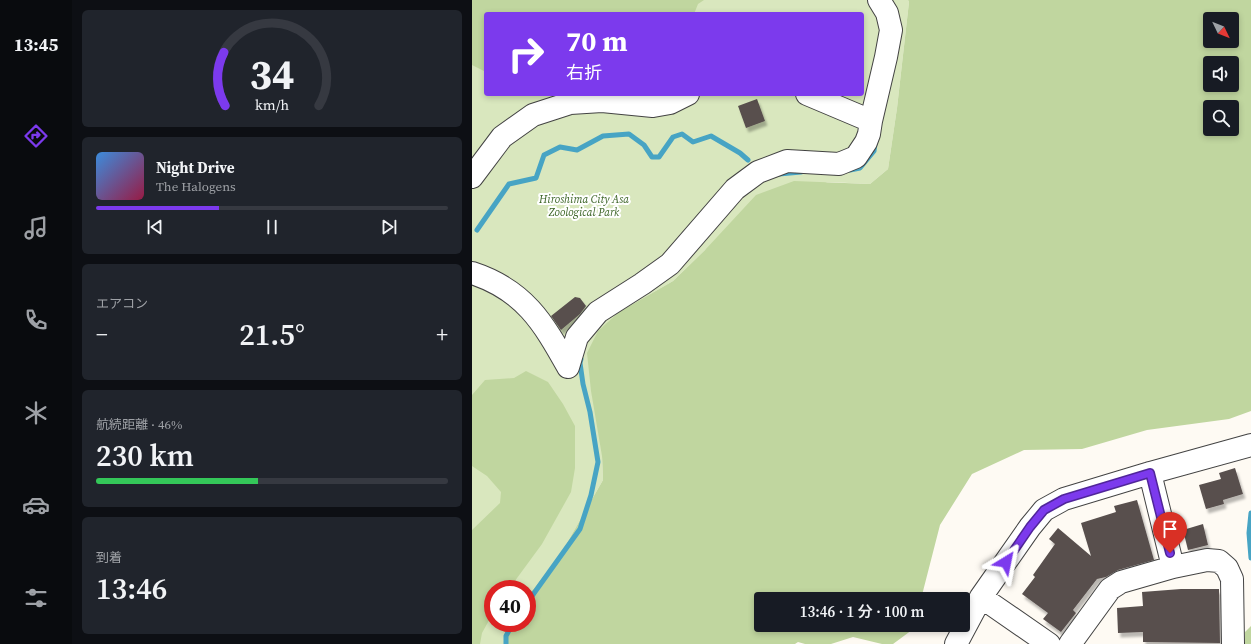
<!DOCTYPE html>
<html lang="ja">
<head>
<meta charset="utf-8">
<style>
	body { margin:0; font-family:"Source Serif 4","Noto Sans JP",serif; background:#20242c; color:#f1f3f6; height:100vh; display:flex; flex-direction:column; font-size:15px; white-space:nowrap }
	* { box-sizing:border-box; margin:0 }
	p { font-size:13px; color:#9ea1a6 }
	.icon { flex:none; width:22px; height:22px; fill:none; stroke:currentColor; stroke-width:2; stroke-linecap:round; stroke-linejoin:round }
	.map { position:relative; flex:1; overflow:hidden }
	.drawer { display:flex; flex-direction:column; gap:10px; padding:10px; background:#0d0f14; width:400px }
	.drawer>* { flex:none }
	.guide { position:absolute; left:12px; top:12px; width:380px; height:84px; border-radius:4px; box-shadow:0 2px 6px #0003; background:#7c3aed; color:#fff; overflow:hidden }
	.needle { width:26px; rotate:133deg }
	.fabs { position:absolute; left:731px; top:12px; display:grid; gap:8px }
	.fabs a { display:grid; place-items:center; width:36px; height:36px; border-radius:4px; background:#171b24; box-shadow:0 2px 6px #0003; font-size:20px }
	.speed { position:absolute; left:12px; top:580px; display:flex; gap:8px; font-size:20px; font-weight:700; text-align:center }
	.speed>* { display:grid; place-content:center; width:52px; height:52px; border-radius:50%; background:#171b24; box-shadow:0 2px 6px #0003; line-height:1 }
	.speed .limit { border:6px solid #d22; background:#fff; color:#111 }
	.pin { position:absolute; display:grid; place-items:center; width:34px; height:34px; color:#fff; margin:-41px -17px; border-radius:50% 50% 50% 0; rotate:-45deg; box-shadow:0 0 4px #0007 }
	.pin .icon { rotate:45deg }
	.me { position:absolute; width:44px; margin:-22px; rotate:35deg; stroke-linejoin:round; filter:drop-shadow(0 0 3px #0008) }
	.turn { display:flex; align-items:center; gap:14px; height:84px; padding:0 16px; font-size:18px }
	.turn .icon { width:52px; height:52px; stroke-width:2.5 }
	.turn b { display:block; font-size:28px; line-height:34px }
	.big { font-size:30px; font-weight:600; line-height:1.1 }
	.drawer .tile { flex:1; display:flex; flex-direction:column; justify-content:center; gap:6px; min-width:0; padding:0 14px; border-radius:6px; background:#20242c }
	.drawer .dial { align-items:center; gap:0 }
	.dial svg { height:104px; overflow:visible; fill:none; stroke:#363941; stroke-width:7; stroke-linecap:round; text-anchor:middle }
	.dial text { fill:#f1f3f6; stroke:none }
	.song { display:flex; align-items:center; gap:12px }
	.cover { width:48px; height:48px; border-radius:6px; background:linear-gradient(135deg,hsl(210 70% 55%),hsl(340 70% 35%)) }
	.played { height:4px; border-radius:2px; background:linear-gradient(90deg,#7c3aed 35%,#363941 35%) }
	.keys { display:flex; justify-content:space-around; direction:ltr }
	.heat { display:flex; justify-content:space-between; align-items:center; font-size:22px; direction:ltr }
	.charge { height:6px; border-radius:3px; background:linear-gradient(90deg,#34c759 46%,#363941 0) }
	.trip { position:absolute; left:282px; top:592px; width:216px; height:40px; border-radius:4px; background:#171b24; box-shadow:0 2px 6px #0003; font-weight:600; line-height:40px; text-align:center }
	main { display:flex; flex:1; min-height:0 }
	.tab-bar { display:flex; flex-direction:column; width:72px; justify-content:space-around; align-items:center; background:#090b0e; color:#9ea1a6 }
	.tab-bar .icon { width:28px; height:28px }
	.tab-bar .on { color:#7c3aed }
	.tab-bar b { font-size:18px; color:#f1f3f6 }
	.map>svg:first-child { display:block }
	.green { fill:#d9e7be; fill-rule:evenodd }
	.forest { fill:#c0d69f; fill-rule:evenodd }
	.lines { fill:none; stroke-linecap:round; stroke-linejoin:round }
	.stream { stroke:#47a4c4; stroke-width:5 }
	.building { fill:#584f4d; filter:url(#shadow) }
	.minor-casing { stroke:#434343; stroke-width:24 }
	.minor { stroke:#fff; stroke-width:22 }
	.route-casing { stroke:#51269a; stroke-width:10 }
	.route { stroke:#7c3aed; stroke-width:7 }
	.labels { text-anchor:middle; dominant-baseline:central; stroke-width:4; stroke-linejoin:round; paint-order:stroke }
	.park-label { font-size:11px; font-style:italic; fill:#3a6324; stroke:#fff }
</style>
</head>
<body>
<main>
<nav class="tab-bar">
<b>13:45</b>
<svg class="icon on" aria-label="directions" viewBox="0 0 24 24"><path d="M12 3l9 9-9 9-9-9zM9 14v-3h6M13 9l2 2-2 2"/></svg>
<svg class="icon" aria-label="music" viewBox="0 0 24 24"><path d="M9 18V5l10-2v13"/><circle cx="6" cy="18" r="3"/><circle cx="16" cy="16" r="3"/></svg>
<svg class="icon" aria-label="phone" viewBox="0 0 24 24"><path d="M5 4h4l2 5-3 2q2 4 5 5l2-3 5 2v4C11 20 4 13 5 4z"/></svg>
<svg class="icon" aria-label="climate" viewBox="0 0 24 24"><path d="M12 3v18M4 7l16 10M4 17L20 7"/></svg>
<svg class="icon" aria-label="car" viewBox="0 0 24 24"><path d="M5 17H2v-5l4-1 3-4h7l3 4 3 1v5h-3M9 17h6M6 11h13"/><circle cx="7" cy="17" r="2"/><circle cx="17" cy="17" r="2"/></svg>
<svg class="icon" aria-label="filters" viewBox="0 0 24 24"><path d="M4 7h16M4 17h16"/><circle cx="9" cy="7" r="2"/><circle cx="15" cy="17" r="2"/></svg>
</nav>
<section class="drawer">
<div class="tile dial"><svg viewBox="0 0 100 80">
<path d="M14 69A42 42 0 1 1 86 69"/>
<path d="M14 69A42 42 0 0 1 13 28" stroke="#7c3aed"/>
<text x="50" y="56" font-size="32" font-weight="700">34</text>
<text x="50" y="72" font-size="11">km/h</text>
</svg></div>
<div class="tile">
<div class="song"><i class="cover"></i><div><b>Night Drive</b><p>The Halogens</p></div></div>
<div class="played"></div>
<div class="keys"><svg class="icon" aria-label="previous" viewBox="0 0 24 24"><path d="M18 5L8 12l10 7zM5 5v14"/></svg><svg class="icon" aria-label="pause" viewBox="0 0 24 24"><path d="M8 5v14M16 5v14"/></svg><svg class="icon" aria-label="next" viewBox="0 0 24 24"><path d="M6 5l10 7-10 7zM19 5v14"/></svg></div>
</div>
<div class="tile"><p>エアコン</p>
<div class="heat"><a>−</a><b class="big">21.5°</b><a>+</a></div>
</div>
<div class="tile"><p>航続距離 · 46%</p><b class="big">230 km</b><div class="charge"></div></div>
<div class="tile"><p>到着</p><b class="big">13:46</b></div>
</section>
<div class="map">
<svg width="779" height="644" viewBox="0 0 779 644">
	<defs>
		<filter id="shadow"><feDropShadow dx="2.5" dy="4.5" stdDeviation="1" flood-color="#0004"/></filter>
	</defs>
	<rect width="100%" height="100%" fill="#fefaf3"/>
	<path class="green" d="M 0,0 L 436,0 L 437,2 L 425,108 L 416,169 L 398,184 L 355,182 L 233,250 L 201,281 L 147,312 L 130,456 L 131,480 L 88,555 L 55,597 L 55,589 L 21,589 L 21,623 L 37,623 L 33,644 L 0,644 ZM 14,14 L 390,14 L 390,94 L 14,94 Z"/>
	<path class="forest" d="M 0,0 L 232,0 L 226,4 L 222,14 L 14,14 L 14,72 L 0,65 Z
		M 436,0 L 779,0 L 779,411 L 757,419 L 675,430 L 610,449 L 552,450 L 500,474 L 468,525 L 449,599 L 289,599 L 289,625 L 441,625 L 440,630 L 421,644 L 410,644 L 381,637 L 359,644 L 333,644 L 326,642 L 323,644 L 33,644 L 37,623 L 55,623 L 55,597 L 88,555 L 131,480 L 130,456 L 119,391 L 115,353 L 126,331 L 147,312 L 201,281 L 233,250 L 284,195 L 322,181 L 398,184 L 416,169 L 425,108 L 437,2 ZM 738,19 L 760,19 L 760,41 L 738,41 ZM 738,63 L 760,63 L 760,85 L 738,85 ZM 738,107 L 760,107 L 760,129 L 738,129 Z
		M 54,371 L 76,382 L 91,404 L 103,426 L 103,468 L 99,492 L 70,544 L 37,589 L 21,589 L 21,613 L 10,633 L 8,644 L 0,644 L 0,530 L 28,503 L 29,492 L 15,476 L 0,466 L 0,395 L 13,380 L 42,378 Z
		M 779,626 L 779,644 L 773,644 L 773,632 Z"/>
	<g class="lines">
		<path class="stream" d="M 378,170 L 388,168 L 402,151 L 403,143
			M 307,174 L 329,172
			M 5,230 L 37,184 L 64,178 L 72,155 L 88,147 L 105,150 L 131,136 L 157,134 L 172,145 L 180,157 L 187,157 L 201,137 L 210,134 L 221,142 L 239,136 L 268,153 L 276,160
			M 779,513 L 777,533 L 779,558
			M 55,603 L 108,529 L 119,495 L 126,462 L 118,412 L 111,384 L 108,363 L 109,359
			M 34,644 L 34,636 L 41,623"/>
	</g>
	<path class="building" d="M 285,99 L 293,121 L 274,128 L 266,106 Z
		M 103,297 L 108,298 L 114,306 L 108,314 L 89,330 L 79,316 Z
		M 763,468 L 771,494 L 751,500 L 752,504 L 734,509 L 727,485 L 749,479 L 747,473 Z
		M 665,500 L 682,560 L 646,570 L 634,577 L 625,579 L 601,610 L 604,613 L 589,632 L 571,619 L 576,613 L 550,594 L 563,577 L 561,575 L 583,544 L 577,539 L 586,528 L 619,556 L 609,523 L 644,512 L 642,506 Z
		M 731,524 L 736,545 L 716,550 L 711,530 Z
		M 709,589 L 747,589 L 748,643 L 671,642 L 671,632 L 646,633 L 645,608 L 671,606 L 670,592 Z"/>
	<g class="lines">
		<defs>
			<path id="minor" d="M 335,94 L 399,121
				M 0,177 L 30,137 L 61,115 L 98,103 L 130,101 L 181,106 L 198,103 L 216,94
				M 0,273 C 52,290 71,322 96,367
				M 96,367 L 105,337 L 126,312 L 170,284 L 198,264 L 263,189 L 286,172 L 315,161 L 367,164 L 384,157 L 394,142 L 397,134 L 399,121 L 414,57 L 419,30 L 415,13 L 407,0
				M 678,473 L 701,567
				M 509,597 L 577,644
				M 484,644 L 509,597 L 558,527 L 572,510 L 592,499 L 678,473 L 779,445
				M 598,644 L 638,589 L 649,582 L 701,567 L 735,560 L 747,561 L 755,568 L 760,579 L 761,644"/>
		</defs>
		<use href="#minor" class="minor-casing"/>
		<use href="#minor" class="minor"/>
	</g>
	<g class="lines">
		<defs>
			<path id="route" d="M 534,562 L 558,527 L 572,510 L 592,499 L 678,473 L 698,553"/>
		</defs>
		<use href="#route" class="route-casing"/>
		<use href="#route" class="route"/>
	</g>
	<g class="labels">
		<g class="park-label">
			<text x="112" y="199">Hiroshima City Asa<tspan x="112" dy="13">Zoological Park</tspan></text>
		</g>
	</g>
</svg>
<div class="fabs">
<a><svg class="needle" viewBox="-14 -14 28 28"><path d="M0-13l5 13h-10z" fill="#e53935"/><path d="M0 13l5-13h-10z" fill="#9ea1a6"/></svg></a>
<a><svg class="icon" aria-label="sound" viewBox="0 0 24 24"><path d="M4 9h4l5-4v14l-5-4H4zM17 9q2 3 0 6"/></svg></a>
<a><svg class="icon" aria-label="search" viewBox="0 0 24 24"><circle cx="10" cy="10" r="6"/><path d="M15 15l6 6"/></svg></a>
</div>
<div class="speed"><div class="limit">40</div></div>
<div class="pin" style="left:698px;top:553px;background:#d93025"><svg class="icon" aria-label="arrive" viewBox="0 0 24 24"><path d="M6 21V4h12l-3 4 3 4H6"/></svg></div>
<svg class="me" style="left:534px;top:562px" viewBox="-20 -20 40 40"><path d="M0-17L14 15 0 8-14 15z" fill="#7c3aed" stroke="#fff" stroke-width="4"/></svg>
<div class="trip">13:46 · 1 分 · 100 m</div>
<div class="guide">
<div class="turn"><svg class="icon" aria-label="right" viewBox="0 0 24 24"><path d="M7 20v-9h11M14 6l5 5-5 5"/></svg><div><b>70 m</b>右折</div></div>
</div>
</div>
</main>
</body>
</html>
